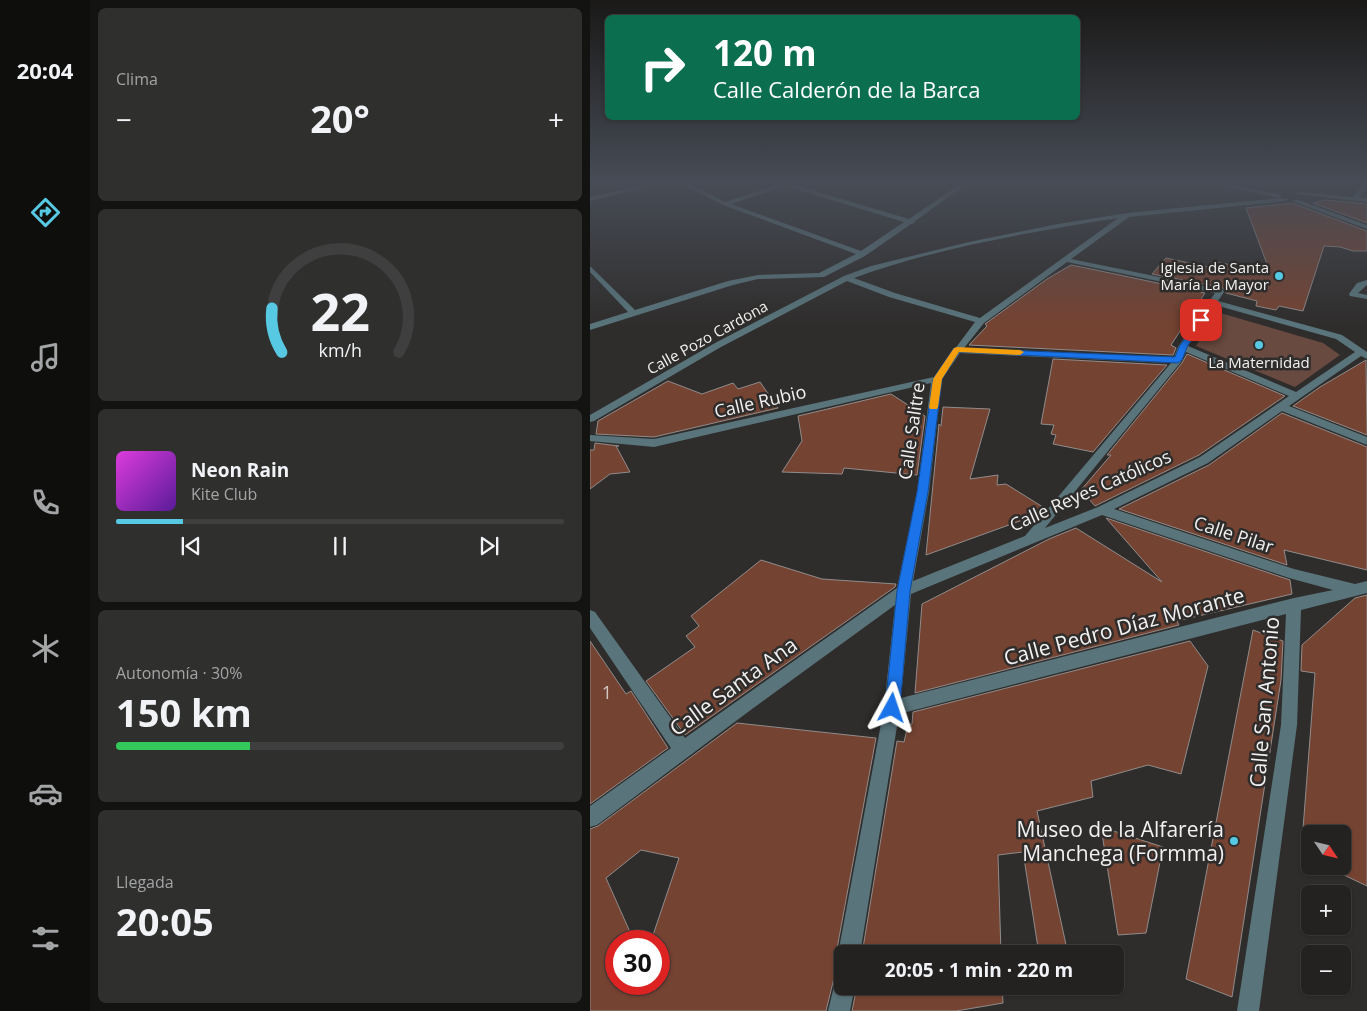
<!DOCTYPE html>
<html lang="es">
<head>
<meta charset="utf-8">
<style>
	body { margin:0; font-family:"Open Sans",sans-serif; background:#2f2f2e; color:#f1f3f6; height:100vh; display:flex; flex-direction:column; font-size:19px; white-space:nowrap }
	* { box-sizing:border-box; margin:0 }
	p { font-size:16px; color:#a3a4a5 }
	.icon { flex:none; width:28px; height:28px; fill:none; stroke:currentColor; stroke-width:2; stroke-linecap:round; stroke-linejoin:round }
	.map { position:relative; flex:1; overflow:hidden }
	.side { display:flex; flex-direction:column; gap:8px; padding:8px; background:#131312; width:500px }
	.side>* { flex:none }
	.banner { position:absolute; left:15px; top:15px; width:475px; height:105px; border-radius:8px; box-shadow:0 1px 4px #0004,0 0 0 1px #403f3f; background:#0b6e4f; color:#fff; overflow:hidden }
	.needle { width:32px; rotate:125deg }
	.tools { position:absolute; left:711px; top:825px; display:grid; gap:10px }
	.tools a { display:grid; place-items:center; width:50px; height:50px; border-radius:8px; background:#232221; box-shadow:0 1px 4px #0004,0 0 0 1px #403f3f; font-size:25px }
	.speed { position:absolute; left:15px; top:930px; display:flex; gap:10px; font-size:25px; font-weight:700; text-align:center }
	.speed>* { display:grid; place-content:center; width:65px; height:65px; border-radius:50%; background:#232221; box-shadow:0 1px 4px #0004,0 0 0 1px #403f3f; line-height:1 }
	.speed .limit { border:8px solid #d22; background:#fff; color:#111 }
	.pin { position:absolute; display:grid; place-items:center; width:42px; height:42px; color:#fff; margin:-21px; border-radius:10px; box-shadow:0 2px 8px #0006 }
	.me { position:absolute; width:55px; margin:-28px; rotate:5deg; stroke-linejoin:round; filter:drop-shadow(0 0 4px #0008) }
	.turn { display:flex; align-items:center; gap:18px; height:105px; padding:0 25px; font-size:22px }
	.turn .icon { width:65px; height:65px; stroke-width:2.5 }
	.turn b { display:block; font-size:35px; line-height:42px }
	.big { font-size:38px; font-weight:700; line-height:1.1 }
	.side .tile { flex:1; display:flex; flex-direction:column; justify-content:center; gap:8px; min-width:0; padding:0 18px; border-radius:8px; background:#2f2f2e }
	.side .dial { align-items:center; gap:0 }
	.dial svg { height:130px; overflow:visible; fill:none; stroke:#403f3f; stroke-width:7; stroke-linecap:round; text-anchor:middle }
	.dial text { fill:#f1f3f6; stroke:none }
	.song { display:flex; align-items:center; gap:15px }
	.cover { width:60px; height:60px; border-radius:8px; background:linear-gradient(135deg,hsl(300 70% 55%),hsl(270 70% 35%)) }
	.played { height:5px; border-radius:2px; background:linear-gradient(90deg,#58c9e3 15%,#403f3f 15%) }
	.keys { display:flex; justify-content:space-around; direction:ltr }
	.heat { display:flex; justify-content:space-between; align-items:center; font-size:28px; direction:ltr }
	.charge { height:8px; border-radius:4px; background:linear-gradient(90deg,#34c759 30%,#403f3f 0) }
	.trip { position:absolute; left:244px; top:945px; width:290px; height:50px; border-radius:8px; background:#232221; box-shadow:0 1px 4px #0004,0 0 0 1px #403f3f; font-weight:700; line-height:50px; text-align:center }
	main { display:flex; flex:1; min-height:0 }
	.menu { display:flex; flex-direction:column; width:90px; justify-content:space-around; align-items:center; background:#0e0e0d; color:#a3a4a5 }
	.menu .icon { width:35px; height:35px }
	.menu .current { color:#58c9e3 }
	.menu b { font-size:22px; color:#f1f3f6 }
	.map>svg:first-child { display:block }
	.green { fill:#694a40 }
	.building { fill:#754332; stroke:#908c8b; fill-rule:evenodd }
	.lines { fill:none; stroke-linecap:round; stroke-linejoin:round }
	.minor { fill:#59747b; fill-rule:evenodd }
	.route { fill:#1a73e8; stroke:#114b97 }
	.slow { fill:#f59e0b }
	.poi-dot { fill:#58c9e3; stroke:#2f2d2c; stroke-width:2 }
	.labels { text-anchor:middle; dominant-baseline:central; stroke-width:5; stroke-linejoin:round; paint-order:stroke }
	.far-poi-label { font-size:15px; fill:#f2f0f0; stroke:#2f2d2c; text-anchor:end }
	.far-street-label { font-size:15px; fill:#f2f0f0; stroke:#2f2d2c }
	.street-label { font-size:18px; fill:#f2f0f0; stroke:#2f2d2c }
	.near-number-label { font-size:18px; fill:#d3c5c0 }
	.near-street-label { font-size:21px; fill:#f2f0f0; stroke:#2f2d2c }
	.near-poi-label { font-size:21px; fill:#f2f0f0; stroke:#2f2d2c; text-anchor:end }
</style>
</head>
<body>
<main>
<nav class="menu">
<b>20:04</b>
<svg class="icon current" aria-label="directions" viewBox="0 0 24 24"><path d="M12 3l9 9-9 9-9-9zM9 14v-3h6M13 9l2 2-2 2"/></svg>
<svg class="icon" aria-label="music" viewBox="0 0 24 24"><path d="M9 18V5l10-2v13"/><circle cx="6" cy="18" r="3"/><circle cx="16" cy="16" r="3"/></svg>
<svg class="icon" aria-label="phone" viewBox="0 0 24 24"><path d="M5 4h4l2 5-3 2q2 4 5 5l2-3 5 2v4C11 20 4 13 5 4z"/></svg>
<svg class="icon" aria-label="climate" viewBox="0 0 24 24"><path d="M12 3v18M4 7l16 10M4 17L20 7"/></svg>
<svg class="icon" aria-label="car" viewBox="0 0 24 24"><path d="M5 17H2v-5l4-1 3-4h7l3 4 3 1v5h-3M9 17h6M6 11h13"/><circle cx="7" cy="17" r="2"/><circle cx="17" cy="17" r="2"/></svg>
<svg class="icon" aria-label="filters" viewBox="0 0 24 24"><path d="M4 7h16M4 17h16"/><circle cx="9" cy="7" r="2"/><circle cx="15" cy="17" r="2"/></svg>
</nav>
<section class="side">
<div class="tile"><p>Clima</p>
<div class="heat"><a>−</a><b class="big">20°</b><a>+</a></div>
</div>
<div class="tile dial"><svg viewBox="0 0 100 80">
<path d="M14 69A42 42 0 1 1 86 69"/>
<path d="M14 69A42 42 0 0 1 8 42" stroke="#58c9e3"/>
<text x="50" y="56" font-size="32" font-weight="700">22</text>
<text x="50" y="72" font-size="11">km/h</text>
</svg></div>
<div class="tile">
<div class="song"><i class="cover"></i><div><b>Neon Rain</b><p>Kite Club</p></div></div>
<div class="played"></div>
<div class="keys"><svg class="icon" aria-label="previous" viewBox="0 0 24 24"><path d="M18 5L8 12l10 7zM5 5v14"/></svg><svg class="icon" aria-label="pause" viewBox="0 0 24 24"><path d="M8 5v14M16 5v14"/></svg><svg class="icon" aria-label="next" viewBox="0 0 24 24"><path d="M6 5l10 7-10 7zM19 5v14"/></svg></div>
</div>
<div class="tile"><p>Autonomía · 30%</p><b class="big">150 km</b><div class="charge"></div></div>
<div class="tile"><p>Llegada</p><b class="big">20:05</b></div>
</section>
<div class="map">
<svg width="777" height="1011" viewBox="0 0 777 1011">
	<rect width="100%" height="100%" fill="#2f2d2c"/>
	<path class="green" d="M 627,312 L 733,343 L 750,355 L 705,387 L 606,346 Z"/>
	<path class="building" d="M 735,200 L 777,204 L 777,223 L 723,203 Z
		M 702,203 L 777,231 L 777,251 L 763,251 L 750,247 L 734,246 L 713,311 L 689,306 L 686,310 L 666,306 L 667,301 L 636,293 L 633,288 L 562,274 L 576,258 L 633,270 L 626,262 L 680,272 L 656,208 Z
		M 481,265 L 501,269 L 615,293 L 581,345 L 586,348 L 583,355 L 379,345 L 397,326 L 395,324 L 457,279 Z
		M 597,354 L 695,396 L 609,455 L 505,506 L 491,490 L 521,455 L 517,455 L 592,363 Z
		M 463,359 L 577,365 L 503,452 L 463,444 L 466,435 L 461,434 L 464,425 L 451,424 Z
		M 776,360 L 777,435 L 703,406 L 730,387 Z
		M 78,381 L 112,394 L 143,383 L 148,389 L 170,382 L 188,408 L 64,437 L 6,434 L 8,421 Z
		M 301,394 L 335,416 L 327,475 L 254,468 L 252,474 L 192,472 L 212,441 L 208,416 Z
		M 353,407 L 400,409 L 380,479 L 408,475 L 407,485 L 416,484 L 456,509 L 452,513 L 336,555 L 349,424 L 351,426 Z
		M 692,413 L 777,447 L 777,570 L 694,550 L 697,565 L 529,509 L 619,465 Z
		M 5,443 L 29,446 L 26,446 L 40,472 L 20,474 L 0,489 L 0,450 L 4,450 Z
		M 516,518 L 700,580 L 702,594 L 587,621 L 589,625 L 325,693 L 332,604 L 459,539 L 486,528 L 572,582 Z
		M 171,560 L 232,579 L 306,584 L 305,587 L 95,735 L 56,681 L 105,647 L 96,636 L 109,626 L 101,616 Z
		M 777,595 L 777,886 L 735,866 L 752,866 L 752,834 L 720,834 L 720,859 L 711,855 L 725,673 L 711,671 L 712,645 L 765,598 Z
		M 663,630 L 693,641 L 691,680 L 642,997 L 596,979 Z
		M 0,641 L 36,694 L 41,691 L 78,748 L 0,804 Z
		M 600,641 L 618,666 L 591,774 L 558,765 L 501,781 L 503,797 L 447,811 L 478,954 L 449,954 L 433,852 L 408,855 L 411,954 L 272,954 L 307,741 L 314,742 L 318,725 L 322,724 L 323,712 Z
		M 147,723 L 286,738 L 246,954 L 252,964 L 252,973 L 244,978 L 236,1011 L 0,1011 L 0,829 L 8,826 ZM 51,850 L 89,858 L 61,941 L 69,941 L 69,984 L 26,984 L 26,941 L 44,941 L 16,878 Z
		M 511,827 L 573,847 L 556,933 L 528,935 Z
		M 267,986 L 412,986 L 413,1003 L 366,1011 L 262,1011 Z"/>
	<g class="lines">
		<path class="minor" d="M 59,184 L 70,184 L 0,201 L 0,197 Z
			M 92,184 L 100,184 L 135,202 L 189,184 L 201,184 L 319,219 L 370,184 L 377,184 L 325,221 L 324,223 L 321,224 L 275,256 L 234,277 L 168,279 L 143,285 L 0,330 L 0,324 L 38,312 L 0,272 L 0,266 L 45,310 L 138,281 L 168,275 L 229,273 L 266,254 L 133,205 ZM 195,186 L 314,222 L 271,251 L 141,204 Z
			M 622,184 L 635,184 L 689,194 L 692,196 L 689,198 L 699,199 L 696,201 L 539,217 L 481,259 L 633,290 L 634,292 L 628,301 L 752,335 L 777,352 L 777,359 L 771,356 L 699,406 L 777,437 L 777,445 L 692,411 L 618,463 L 524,509 L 704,569 L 765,584 L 777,581 L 777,593 L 711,610 L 707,725 L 669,1011 L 647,1011 L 691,725 L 696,614 L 309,714 L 270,954 L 252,954 L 252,962 L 248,954 L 294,708 L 305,605 L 158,712 L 7,825 L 0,827 L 0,806 L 81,748 L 0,628 L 0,610 L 5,612 L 95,738 L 307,588 L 327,492 L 341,383 L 64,447 L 0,441 L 0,435 L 64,439 L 344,377 L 385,322 L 299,297 L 257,281 L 131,347 L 4,421 L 0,422 L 0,415 L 125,343 L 254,276 L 281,266 L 379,242 L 468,224 L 537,213 L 689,198 ZM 528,218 L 390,318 L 305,293 L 264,278 C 345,248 442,232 528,218 ZM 477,262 L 625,293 L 588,347 L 584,357 L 374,348 L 394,323 ZM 625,305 L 746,339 L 765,352 L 706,392 L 598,346 ZM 596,352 L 699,396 L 610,457 L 508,507 L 455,528 L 591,362 ZM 370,353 L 581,363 L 435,536 L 323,581 L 339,492 L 352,379 ZM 512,515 L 699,578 L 743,590 L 704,598 L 311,698 L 321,594 Z
			M 774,184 L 777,184 L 777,188 L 769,197 L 777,198 L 777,202 L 705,194 L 708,192 L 763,197 Z
			M 706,199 L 777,225 L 777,229 L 704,202 L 703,201 Z
			M 777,280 L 777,285 L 768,293 L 777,295 L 777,299 L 760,296 L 759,294 L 767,283 Z
			M 252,975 L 252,986 L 265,986 L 260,1011 L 238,1011 L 246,978 Z"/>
	</g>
	<linearGradient id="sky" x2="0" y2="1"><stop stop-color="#1a1918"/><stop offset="0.56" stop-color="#474c56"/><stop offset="1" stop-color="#474c56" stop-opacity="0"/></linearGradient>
	<rect width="777" height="326" fill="url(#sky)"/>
	<path class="route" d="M 609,318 L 615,320 L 597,347 L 592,360 L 588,363 L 369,352 L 352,379 L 338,492 L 320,591 L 310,708 L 308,714 L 302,716 L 297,714 L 295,708 L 307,591 L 327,492 L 343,379 L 364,348 L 585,357 L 589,347 Z"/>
	<path class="slow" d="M 367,347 L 430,350 L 434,352 L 430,355 L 369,352 L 352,379 L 348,407 L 347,409 L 340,409 L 339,407 L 343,379 L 364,348 Z"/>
	<g class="poi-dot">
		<circle cx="689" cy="276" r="5"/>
		<circle cx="669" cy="345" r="5"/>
		<circle cx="644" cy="841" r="5"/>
	</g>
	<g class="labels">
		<g class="far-poi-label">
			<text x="679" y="267">Iglesia de Santa<tspan x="679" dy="17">María La Mayor</tspan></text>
			<text x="669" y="362" text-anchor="middle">La Maternidad</text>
		</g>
		<g class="far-street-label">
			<text transform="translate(117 337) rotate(-29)">Calle Pozo Cardona</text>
		</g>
		<g class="street-label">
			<text transform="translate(170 401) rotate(-13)">Calle Rubio</text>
			<text transform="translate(321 431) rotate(-82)">Calle Salitre</text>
			<text transform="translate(500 490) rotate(-24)">Calle Reyes Católicos</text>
			<text transform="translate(644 534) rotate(18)">Calle Pilar</text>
		</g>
		<g class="near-number-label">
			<text x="17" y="692">1</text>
		</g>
		<g class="near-street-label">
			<text transform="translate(534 626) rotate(-15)">Calle Pedro Díaz Morante</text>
			<text transform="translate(143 686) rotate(-36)">Calle Santa Ana</text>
			<text transform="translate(674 702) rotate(-85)">Calle San Antonio</text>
		</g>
		<g class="near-poi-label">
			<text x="634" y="829">Museo de la Alfarería<tspan x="634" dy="24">Manchega (Formma)</tspan></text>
		</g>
	</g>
</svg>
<div class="tools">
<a><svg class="needle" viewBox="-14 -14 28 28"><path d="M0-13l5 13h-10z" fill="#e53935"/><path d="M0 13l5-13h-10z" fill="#a3a4a5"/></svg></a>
<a>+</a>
<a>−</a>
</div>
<div class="speed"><div class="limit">30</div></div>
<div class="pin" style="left:611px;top:320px;background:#d93025"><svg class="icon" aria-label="arrive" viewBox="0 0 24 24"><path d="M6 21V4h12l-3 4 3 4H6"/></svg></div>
<svg class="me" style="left:302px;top:708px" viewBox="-20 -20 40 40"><path d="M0-17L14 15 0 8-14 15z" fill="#1a73e8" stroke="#fff" stroke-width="4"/></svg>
<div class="trip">20:05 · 1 min · 220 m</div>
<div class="banner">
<div class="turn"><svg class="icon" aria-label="right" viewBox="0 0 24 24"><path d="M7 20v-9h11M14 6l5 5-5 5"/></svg><div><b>120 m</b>Calle Calderón de la Barca</div></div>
</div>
</div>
</main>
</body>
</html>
